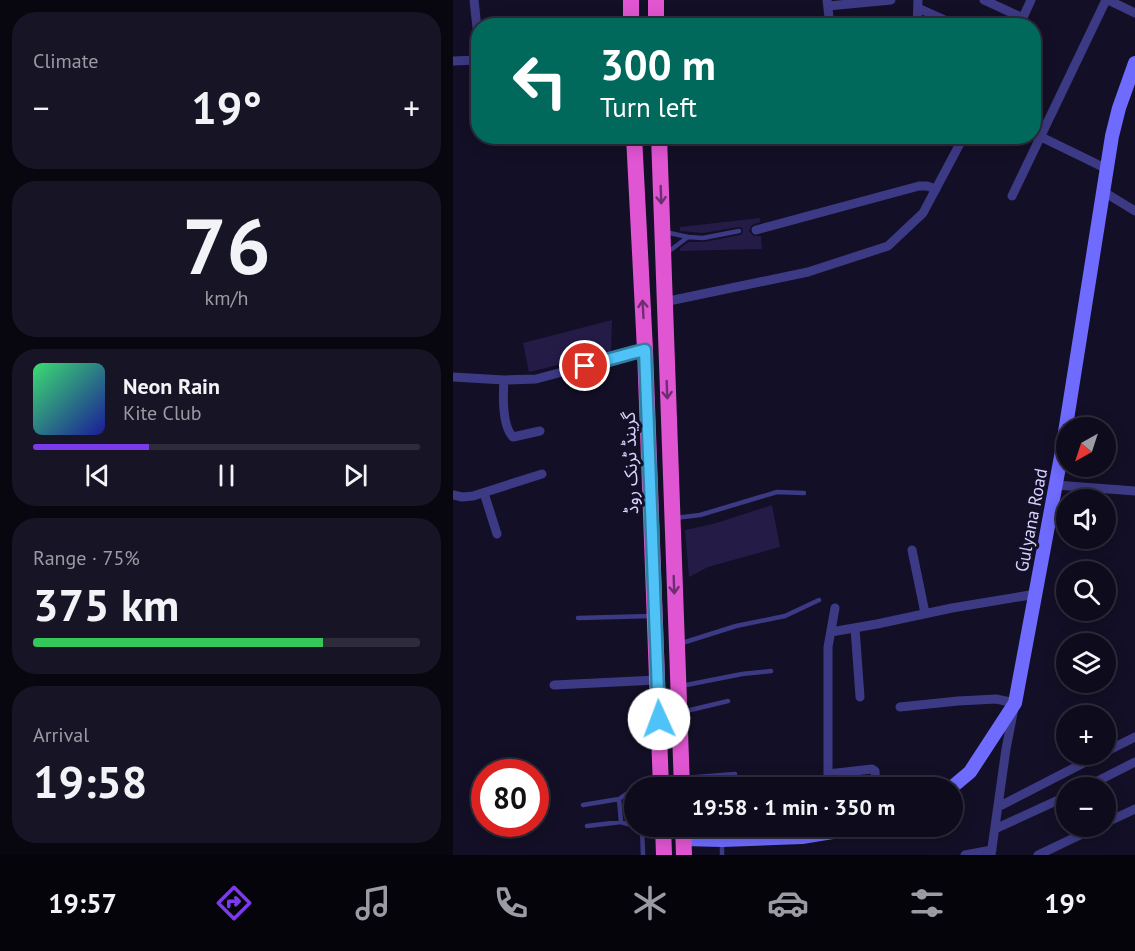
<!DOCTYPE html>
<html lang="en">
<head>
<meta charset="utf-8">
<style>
	body { margin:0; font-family:"PT Sans","Noto Sans Arabic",sans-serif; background:#171425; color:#f1f3f6; height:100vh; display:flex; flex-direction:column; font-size:22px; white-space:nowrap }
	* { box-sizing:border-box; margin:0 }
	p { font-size:20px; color:#9b9ba3 }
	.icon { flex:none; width:33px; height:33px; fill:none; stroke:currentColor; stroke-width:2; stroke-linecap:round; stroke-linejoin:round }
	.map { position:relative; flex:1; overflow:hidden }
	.sheet { display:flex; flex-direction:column; gap:12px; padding:12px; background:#08060f; width:453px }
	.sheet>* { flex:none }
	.banner { position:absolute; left:18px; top:18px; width:570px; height:126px; border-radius:24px; box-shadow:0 3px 15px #0003,0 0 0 2px #2e2b3b; background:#00695c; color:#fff; overflow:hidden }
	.needle { width:39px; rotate:219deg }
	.buttons { position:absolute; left:603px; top:417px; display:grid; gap:12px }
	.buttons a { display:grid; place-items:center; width:60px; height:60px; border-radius:50%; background:#0e0b1c; box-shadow:0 3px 15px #0003,0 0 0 2px #2e2b3b; font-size:30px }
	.speed { position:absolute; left:18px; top:759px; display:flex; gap:12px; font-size:30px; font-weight:700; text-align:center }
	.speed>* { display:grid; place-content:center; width:78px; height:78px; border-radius:50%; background:#0e0b1c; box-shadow:0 3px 15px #0003,0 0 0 2px #2e2b3b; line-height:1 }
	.speed .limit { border:9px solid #d22; background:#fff; color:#111 }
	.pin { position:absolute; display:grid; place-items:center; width:51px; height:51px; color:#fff; margin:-26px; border:3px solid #fff; border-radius:50%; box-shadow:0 2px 6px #0007 }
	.me { position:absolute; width:66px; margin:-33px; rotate:358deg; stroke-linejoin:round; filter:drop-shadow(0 0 4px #0008) }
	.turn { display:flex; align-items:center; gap:21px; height:126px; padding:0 30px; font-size:27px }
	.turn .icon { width:78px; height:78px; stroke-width:2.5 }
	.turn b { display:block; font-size:42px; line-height:51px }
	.big { font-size:45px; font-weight:700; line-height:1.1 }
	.sheet .tile { flex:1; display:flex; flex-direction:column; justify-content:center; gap:9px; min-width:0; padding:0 21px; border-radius:24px; background:#171425 }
	.sheet .dial { align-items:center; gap:0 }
	.dial b { font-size:78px; line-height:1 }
	.song { display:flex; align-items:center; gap:18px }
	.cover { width:72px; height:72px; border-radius:9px; background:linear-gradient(135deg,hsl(140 70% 55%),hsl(240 70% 35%)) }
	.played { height:6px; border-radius:3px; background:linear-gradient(90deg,#7c3aed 30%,#2e2b3b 30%) }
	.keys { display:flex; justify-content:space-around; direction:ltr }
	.heat { display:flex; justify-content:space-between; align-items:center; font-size:33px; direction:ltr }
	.charge { height:9px; border-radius:4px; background:linear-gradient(90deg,#34c759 75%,#2e2b3b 0) }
	.trip { position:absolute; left:171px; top:777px; width:339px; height:60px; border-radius:30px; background:#0e0b1c; box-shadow:0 3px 15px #0003,0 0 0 2px #2e2b3b; font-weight:700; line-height:60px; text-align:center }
	.dock { display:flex; height:96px; justify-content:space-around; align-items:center; background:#06040b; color:#9b9ba3 }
	.dock .icon { width:42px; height:42px }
	.dock .current { color:#7c3aed }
	.dock b { font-size:27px; color:#f1f3f6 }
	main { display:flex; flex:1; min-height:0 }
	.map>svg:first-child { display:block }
	.building { fill:#241b47 }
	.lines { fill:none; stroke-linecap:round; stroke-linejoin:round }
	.service { stroke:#3d3a85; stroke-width:4.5 }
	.minor { stroke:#3d3a85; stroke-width:9 }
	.secondary { stroke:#6f6bff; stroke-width:14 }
	.trunk { stroke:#e055d1; stroke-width:16 }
	.oneway { stroke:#6f2e73 }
	.route-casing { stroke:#337fa1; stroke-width:15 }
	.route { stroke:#4fc3f7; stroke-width:10 }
	.labels { text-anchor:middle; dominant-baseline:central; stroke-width:6; stroke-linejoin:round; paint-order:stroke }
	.street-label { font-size:18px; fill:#d9d4ff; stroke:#130f26 }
</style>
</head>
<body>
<main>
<section class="sheet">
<div class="tile"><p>Climate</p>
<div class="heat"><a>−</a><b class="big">19°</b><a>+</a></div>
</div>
<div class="tile dial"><b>76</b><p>km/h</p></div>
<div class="tile">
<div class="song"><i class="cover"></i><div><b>Neon Rain</b><p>Kite Club</p></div></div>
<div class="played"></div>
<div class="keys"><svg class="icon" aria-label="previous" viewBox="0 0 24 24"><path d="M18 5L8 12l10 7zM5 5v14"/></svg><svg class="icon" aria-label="pause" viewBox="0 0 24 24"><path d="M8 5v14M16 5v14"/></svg><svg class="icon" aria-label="next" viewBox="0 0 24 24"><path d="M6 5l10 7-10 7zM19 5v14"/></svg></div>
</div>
<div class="tile"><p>Range · 75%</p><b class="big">375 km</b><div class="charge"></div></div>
<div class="tile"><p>Arrival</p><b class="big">19:58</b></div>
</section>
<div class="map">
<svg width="682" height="855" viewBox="0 0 682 855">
	<rect width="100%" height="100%" fill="#130f26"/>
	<path class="building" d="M 307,218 L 307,222 L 299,225 L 296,231 L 301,236 L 308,236 L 309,249 L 227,251 L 227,248 L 236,242 L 251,242 L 287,235 L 289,234 L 290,231 L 289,228 L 286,227 L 250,233 L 227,231 L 227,227 Z
		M 159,320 L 158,352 L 76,372 L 70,343 Z
		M 319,505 L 327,547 L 255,567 L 236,577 L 232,530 L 260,524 Z"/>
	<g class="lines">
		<path class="service" d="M 212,232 L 235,237 L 250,238 L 286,231
			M 215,252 L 235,237
			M 222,518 L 247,515 L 324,492 L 351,493
			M 125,618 L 199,616
			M 226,644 L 283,626 L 332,616 L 366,600
			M 228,686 L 289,674 L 318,671
			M 229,712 L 275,701
			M 231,778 L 282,774
			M 182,788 L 190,781 L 203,778
			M 166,799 L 168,822
			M 130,805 L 166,799 L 182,788
			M 134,826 L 168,822 L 182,826
			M 183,826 L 192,829 L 207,828
			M 189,828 L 190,855
			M 269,842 L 269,855"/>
		<path class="minor" d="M 21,0 L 26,46
			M 374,0 L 377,26
			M 531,0 L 570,18
			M 655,0 L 682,13
			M 375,6 L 438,0
			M 465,8 L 505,26
			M 464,26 L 465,0
			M 566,26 L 578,0
			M 0,61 L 26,60
			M 580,133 L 654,169
			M 651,192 L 682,211
			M 559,196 L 653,0
			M 303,230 L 466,186 L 474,186 L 483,189
			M 211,302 L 355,272 L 435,246 L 470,213 L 511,136
			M 0,377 L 51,380 L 83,379 L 192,350
			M 51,380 C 50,395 49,426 60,437 L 87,431
			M 603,485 L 682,491
			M 31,493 L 44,534
			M 0,495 L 9,497 L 20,496 L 89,474
			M 459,550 L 472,613
			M 402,628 L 407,697
			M 378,632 L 424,624 L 499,608 L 583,594
			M 101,685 L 204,680
			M 447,707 L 505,701 L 543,699 L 562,703 L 553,749 L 538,855
			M 652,752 L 682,737
			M 375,774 L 419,769 L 422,771 L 423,788
			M 375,788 L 375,647 L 382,608
			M 631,788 L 682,762
			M 545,807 L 648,754
			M 652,823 L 682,809
			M 542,829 L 614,796
			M 512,855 L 539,850
			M 585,855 L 646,826"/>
		<path class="secondary" d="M 498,788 L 517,772 L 562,703 L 609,451 L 659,136 L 666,108 L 682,63
			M 231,839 L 269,840 L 349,837 L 416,826"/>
		<path class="trunk" d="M 178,0 L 178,26
			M 203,0 L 203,26
			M 181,136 L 192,350 L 208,788
			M 206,136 L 229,788
			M 210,826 L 211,855
			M 230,826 L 231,855"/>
	</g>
	<defs><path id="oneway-shaft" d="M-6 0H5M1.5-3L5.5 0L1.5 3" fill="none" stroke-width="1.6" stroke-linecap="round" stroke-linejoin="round" transform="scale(1.5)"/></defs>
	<g class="oneway">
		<use href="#oneway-shaft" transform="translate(208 195) rotate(88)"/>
		<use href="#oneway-shaft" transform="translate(190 309) rotate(-93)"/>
		<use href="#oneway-shaft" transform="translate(214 390) rotate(88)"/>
		<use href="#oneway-shaft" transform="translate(221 585) rotate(88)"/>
	</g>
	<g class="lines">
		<defs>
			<path id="route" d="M 132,366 L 183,352 L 192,350 L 206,719"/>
		</defs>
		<use href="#route" class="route-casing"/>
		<use href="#route" class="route"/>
	</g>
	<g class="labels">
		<g class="street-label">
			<text transform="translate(177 463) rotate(-92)">گرینڈ ٹرنک روڈ</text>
			<text transform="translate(578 520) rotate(-79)">Gulyana Road</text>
		</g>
	</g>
</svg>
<div class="buttons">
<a><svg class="needle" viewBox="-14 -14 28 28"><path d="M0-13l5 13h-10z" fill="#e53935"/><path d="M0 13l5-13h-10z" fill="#9b9ba3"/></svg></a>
<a><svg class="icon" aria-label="sound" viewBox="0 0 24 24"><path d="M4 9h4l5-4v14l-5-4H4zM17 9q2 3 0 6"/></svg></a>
<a><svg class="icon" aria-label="search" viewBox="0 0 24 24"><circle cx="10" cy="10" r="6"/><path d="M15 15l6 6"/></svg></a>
<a><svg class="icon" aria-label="layers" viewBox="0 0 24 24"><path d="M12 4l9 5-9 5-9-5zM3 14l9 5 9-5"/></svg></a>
<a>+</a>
<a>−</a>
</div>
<div class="speed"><div class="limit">80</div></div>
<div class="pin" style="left:132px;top:366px;background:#d93025"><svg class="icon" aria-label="arrive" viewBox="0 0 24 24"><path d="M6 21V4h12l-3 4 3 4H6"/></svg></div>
<svg class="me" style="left:206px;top:719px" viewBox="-20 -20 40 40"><circle r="19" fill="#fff"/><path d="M0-13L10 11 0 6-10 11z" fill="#4fc3f7"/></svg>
<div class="trip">19:58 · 1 min · 350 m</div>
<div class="banner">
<div class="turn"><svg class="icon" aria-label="left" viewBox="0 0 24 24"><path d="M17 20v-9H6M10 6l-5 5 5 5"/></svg><div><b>300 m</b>Turn left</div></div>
</div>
</div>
</main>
<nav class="dock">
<b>19:57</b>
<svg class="icon current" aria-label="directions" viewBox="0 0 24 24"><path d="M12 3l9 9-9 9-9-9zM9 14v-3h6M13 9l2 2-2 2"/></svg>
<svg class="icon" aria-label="music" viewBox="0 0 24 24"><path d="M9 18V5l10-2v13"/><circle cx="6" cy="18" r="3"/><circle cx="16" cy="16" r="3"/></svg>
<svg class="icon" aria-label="phone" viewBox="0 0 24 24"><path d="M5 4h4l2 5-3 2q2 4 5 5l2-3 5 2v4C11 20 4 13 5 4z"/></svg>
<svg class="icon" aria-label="climate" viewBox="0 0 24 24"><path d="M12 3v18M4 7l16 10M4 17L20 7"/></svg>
<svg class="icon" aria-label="car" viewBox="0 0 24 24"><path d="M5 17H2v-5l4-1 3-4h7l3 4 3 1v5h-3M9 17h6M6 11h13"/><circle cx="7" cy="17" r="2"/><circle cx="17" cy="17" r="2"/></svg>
<svg class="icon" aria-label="filters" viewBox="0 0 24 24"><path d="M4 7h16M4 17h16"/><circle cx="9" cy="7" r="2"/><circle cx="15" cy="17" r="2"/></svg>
<b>19°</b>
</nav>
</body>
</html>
